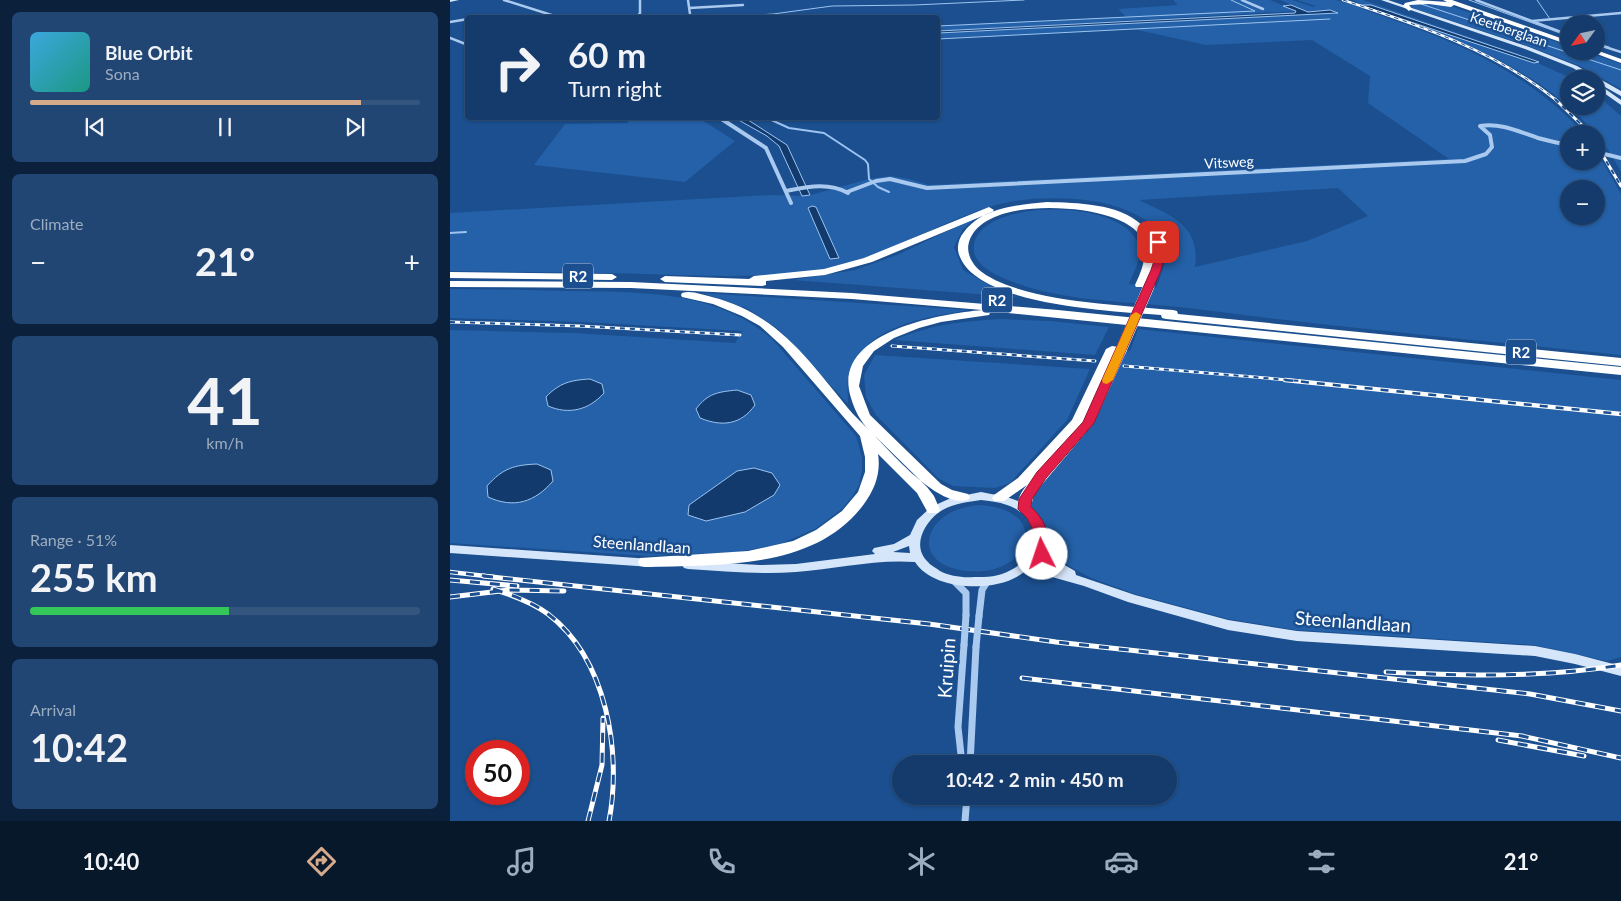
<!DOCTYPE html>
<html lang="en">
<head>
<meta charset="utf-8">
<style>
	body { margin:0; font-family:Lato,sans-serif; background:#214673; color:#f1f3f6; height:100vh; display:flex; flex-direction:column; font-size:19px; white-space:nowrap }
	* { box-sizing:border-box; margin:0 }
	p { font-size:16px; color:#9dadc1 }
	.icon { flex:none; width:28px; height:28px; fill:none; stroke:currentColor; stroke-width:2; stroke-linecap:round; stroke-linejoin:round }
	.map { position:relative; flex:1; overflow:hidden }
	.drawer { display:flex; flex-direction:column; gap:12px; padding:12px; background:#0b203b; width:450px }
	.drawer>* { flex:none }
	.hud { position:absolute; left:15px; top:15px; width:475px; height:105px; border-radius:5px; box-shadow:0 1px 4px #0004,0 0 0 1px #33557e; background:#143b6b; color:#f1f3f6; overflow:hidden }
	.needle { width:32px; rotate:237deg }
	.buttons { position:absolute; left:1110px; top:15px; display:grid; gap:10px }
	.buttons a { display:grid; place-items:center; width:45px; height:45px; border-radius:50%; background:#143b6b; box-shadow:0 1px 4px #0004,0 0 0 1px #33557e; font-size:25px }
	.speed { position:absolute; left:15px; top:740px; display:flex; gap:10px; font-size:25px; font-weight:700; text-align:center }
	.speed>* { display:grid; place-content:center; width:65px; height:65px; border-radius:50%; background:#143b6b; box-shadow:0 1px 4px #0004,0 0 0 1px #33557e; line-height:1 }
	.speed .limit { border:8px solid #d22; background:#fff; color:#111 }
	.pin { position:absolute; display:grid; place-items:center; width:42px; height:42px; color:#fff; margin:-21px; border-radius:10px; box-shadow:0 2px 8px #0006 }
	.me { position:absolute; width:55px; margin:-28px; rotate:356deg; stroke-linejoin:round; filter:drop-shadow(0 0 4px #0008) }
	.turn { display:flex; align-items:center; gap:18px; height:105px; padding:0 20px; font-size:22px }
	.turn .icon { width:65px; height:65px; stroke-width:2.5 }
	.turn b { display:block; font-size:35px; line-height:42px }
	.big { font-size:38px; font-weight:700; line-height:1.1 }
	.drawer .tile { flex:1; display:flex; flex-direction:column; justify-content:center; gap:8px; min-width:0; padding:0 18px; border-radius:8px; background:#214673 }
	.drawer .dial { align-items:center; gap:0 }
	.dial b { font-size:65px; line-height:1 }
	.song { display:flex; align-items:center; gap:15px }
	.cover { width:60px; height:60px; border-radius:8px; background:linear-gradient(135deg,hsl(200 70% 55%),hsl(170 70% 35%)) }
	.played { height:5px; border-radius:2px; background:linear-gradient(90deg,#d6ab8b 85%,#33557e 85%) }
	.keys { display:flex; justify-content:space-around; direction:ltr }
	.heat { display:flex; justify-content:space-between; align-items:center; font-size:28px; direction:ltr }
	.charge { height:8px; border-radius:4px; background:linear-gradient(90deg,#34c759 51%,#33557e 0) }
	.trip { position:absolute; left:442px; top:755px; width:285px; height:50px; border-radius:25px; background:#143b6b; box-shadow:0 1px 4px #0004,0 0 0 1px #33557e; font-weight:700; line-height:50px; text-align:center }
	.tab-bar { display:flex; height:80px; justify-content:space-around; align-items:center; background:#08182b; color:#9dadc1 }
	.tab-bar .icon { width:35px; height:35px }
	.tab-bar .current { color:#d6ab8b }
	.tab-bar b { font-size:22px; color:#f1f3f6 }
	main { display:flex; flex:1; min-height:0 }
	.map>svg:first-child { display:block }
	.green { fill:#2461a8; fill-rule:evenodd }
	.water { fill:#123a6d; stroke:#9cc4f0 }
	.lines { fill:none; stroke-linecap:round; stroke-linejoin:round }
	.stream-far1 { stroke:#9cc4f0; stroke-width:1 }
	.stream { stroke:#9cc4f0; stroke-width:2 }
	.minor-far2 { stroke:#a9c9ee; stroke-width:2.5 }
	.minor-far1 { stroke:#a9c9ee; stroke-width:4 }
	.minor { stroke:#a9c9ee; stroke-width:7 }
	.secondary { fill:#d6e6fa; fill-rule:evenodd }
	.motorway { fill:#fff; fill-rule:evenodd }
	.rail-far3-casing { stroke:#fff; stroke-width:2.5 }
	.rail-far2-casing { stroke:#fff; stroke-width:3 }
	.rail-far1-casing { stroke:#fff; stroke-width:4.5 }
	.rail-casing { stroke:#fff; stroke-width:5 }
	.rail-far3 { stroke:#1b4f8f; stroke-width:1; stroke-dasharray:4.5; stroke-linecap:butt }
	.rail-far2 { stroke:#1b4f8f; stroke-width:2; stroke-dasharray:5; stroke-linecap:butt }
	.rail-far1 { stroke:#1b4f8f; stroke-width:2.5; stroke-dasharray:8; stroke-linecap:butt }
	.rail { stroke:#1b4f8f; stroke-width:3; stroke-dasharray:10; stroke-linecap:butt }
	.minor-bridge { stroke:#a9c9ee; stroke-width:7 }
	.motorway-bridge { stroke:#fff; stroke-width:11 }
	.route { fill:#e11d48; stroke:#92132f }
	.slow { fill:#f59e0b }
	.labels { text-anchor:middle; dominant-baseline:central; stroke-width:5; stroke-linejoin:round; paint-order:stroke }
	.far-street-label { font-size:14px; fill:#fff; stroke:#1b4f8f }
	.shield { fill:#1b4f8f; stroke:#bbcadd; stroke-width:1 }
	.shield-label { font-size:15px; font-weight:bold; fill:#fff }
	.street-label { font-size:16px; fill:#fff; stroke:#1b4f8f }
	.near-street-label { font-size:19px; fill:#fff; stroke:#1b4f8f }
</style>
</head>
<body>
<main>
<section class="drawer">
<div class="tile">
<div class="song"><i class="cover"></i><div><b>Blue Orbit</b><p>Sona</p></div></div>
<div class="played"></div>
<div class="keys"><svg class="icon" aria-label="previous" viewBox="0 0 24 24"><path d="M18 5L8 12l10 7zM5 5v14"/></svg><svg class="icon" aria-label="pause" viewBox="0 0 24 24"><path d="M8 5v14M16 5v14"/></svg><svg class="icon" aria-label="next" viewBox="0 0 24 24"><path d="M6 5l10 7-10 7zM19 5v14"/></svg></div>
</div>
<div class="tile"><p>Climate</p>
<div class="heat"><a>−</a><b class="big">21°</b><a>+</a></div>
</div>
<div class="tile dial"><b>41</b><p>km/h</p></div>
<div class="tile"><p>Range · 51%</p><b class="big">255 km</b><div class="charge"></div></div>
<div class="tile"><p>Arrival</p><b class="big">10:42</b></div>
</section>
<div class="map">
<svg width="1171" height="821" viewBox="0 0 1171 821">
	<rect width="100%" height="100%" fill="#1b4f8f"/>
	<path class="green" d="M 723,0 L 820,0 L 846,11 L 488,31 L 488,26 L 676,17 L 668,9 L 728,5 Z
		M 830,0 L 842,0 L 863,7 L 866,6 L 847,0 C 859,0 873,0 885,0 C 900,2 917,11 932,16 C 1006,41 1081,74 1134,134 L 1119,134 L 1119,161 L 1146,161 L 1146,150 L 1171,194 L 1171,355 C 1027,340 882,327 738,308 C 688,302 629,302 581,288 C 563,282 520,270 524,245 C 531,196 684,198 689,249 C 691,261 683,273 679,284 L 706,288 C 718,259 724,238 694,219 C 673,206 649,201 626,199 C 597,197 567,198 539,207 C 475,228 418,267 349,273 C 284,279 220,274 155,273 C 103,272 52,272 0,271 L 0,213 L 319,195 L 357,196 L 419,179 L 441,176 L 459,179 L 479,185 L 999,159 L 918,103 L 920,76 L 862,40 L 756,45 L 683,29 L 488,39 L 488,33 L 886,13 L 880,10 L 858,12 ZM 888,188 L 918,216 L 857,241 L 745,267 C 751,224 719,215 689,200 ZM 1119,189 L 1146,189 L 1146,216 L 1119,216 Z
		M 902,0 L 913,0 L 1068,54 L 1123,79 L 1119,79 L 1119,106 L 1146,106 L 1146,94 L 1171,116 L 1171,172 C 1164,159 1156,145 1146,134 C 1088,66 997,35 915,6 L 1084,63 L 915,5 L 905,3 L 908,2 Z
		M 961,3 L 994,4 L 1119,46 L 1119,51 L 1133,51 L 1171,64 L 1171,89 L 1130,66 L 1081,47 L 963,8 L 958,5 Z
		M 180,118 L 249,118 L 285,141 L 235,182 L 84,165 L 115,124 L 177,123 Z
		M 527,217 L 513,229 L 504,247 L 513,270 L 535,283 L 566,297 L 343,280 L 405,270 L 447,255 Z
		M 0,289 C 40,289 79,290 119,291 C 189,292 266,290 322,339 L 406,436 L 412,458 L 412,471 L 409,485 L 402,497 L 392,509 L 365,529 L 330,544 L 310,548 L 286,552 L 199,556 L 0,543 L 0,330 L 124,333 L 285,343 L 292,331 L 133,322 L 0,318 ZM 304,468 L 322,473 L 330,484 L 239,505 L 287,471 Z
		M 252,293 L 520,310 C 477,317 420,324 400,370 C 396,379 398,394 398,404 L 327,328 L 296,308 Z
		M 550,319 L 600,321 L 659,327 L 645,355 L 444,340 C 482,324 509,322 550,319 Z
		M 688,329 L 1171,380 L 1171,657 L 1157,661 L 1084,645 L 846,630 L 778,619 L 685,594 L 641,578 L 605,558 L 596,549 C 601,532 595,519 581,507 L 585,493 L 644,424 L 676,351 L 680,351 Z
		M 425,355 L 640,369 L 617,420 L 560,483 L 545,488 L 503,486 L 488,478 L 426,415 L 416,397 L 414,375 Z
		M 530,505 C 603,509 581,578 517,571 C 457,565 473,508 530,505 Z"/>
	<path class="water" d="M 841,5 L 858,12 L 880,10 L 888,13 L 488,33 L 488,31 L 845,13 L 846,11 L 833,6 Z
		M 910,5 L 921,5 L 1089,62 L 1084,63 Z
		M 285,118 L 295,118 L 337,145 L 360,195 L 352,196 L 329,146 L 317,136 Z
		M 362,206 L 366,207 L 389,258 L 380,259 L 358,208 Z
		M 140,379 L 152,384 L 154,393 C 139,410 119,415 98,406 L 96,397 C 109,383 121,380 140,379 Z
		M 287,390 L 301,395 L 305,405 C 291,425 272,427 250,418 L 246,409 C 258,393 268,392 287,390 Z
		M 87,464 L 101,470 L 103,481 C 85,502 64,509 38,497 L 37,486 C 53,468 64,465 87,464 Z
		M 304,468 L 322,473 L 330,485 L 324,495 L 295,512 L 256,521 L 238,515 L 239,505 L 287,471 Z"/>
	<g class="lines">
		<path class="stream-far1" d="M 1019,0 L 1110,33
			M 1087,0 L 1100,19
			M 971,4 L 1171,70
			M 258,18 L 323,14 L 382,6 L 464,5 L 574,0
			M 488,26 L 805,11 L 781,0
			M 488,39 L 880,19
			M 1146,43 L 1159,47"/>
		<path class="stream" d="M 317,118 L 339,128 L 374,133 L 415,160 L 418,164 L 419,179 L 428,187 L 439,192
			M 0,233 L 16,232"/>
		<path class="minor-far2" d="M 54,0 L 111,18
			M 238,0 L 240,14
			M 792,0 L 813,9
			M 1026,0 L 1119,35
			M 239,8 L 293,5
			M 186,18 L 190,13 L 190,0
			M 1082,21 L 1171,13
			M 0,22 L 18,19
			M 0,38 L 18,45
			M 1146,44 L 1171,52"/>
		<path class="minor-far1" d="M 270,118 L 316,148 L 341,203
			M 1146,152 L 1171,158
			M 336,191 C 357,187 378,182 398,193
			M 397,192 L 426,181 L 440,179 L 477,188 L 1015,161 L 1036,154 L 1042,147 L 1040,135 L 1030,126 C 1052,123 1067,131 1088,138 C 1098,141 1109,143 1119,145"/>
		<path class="minor" d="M 505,582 L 516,593 L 516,615
			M 529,616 L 532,590 L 537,582
			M 512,764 L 508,727 L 514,645
			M 520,764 L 526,647
			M 515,821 L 517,796"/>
		<path class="secondary" d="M 0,0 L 9,0 L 0,2 Z
			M 931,0 L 938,0 L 1079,47 L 1127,66 L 1171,91 L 1171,96 L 1146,82 L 1146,79 L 1141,79 L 1123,68 L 1075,49 Z
			M 1147,86 L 1151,86 L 1171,100 L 1171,105 L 1147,88 Z
			M 531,492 C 556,497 576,498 591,521 C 595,529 597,539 594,548 L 604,559 L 625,571 L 626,575 L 685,595 L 778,620 L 847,631 L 1085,646 L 1125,654 L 1171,666 L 1171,676 L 1125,664 L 1085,656 L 847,641 L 778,630 L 678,602 L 634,586 L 595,575 L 574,572 C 549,593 484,592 465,562 C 425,559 386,569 346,572 C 310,575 274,571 238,569 L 234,568 L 232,565 L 234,562 L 238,561 L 310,565 L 346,564 L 425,554 L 422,551 L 424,548 L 444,544 L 460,535 L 467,520 L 481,507 L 501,498 ZM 531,500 C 539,501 549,502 557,505 C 592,517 592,554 561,570 C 549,577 537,577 524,577 C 513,578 499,576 490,571 C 487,568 481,566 478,562 C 462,547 473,525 488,513 C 500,504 516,502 531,500 ZM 459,546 L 460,553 L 443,552 ZM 589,557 L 596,565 L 603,569 L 583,565 Z
			M 0,545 L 201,559 L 205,560 L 207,563 L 205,566 L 201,567 L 0,553 Z"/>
		<path class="motorway" d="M 968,0 L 997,2 L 993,0 L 1002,0 L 1119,41 L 1119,45 L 1004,5 L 1001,7 L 979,4 L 959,5 L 962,9 L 959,11 L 953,6 L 955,3 Z
			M 1146,50 L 1171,59 L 1171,63 L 1139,51 Z
			M 597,202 C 627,203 668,203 692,225 C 695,228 698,234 701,238 L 696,231 L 701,228 L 704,229 C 716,244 715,258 709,275 L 704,278 L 699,276 L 694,287 L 686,287 L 685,285 C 702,250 699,229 658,216 C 626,205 532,199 519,242 C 516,252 521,262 528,269 C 566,302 673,305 723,310 L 727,311 L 728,314 L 1171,358 L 1171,366 L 716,319 L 712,318 L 711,315 C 664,311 530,306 510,257 C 506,249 508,239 514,232 C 533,207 568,205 597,202 Z
			M 539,207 L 544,210 L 542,212 L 422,262 L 375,275 L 316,281 L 316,285 L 312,286 L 215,282 L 210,279 L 215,276 L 299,279 L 304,276 L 374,269 L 414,258 Z
			M 0,272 L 162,274 L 167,277 L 162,280 L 0,278 Z
			M 0,281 L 181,282 L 402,293 L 608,310 L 1171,367 L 1171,375 L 538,311 L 540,313 L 539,315 L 491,322 L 469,328 L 444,338 L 424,351 L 413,366 L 409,386 L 420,415 L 491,484 L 502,490 L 518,494 L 520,497 L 518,500 C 488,508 442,453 422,433 L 477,487 L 484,496 L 490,510 L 488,513 L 478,513 L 467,493 L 428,454 C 431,473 425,489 414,504 C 366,570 268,565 195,567 L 190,566 L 188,562 L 190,558 L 298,551 L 343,541 L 366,530 L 392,511 L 408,492 L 415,472 L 415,457 L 410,436 L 333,347 L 310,326 L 292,316 L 263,304 L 232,297 L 231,295 L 232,293 C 241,290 253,295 262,297 C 331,315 360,363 403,414 L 420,431 C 410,421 405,411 401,398 C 380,333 488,314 532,310 L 402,299 L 181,288 L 0,287 Z
			M 662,346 L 675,348 L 677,350 L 644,423 L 584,494 L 580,512 L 570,512 C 565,503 570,493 577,485 L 554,501 L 544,501 L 542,498 L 544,495 L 568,478 L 622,420 L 656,349 Z"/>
		<defs>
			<path id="rail-far3" d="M 893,0 C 968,25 1044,50 1106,100"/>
			<path id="rail-far2" d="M 1105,99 L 1141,134
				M 1146,144 L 1171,186
				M 0,322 L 130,326 L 290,335
				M 442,346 L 645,361
				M 674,366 L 850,381"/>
			<path id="rail-far1" d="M 835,380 L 1171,414
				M 0,572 L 44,577"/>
			<path id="rail" d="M 33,576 L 479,624 L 606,642 L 1080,694 L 1171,711
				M 0,580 L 67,586
				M 43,589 C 62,595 82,602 98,614 C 157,659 172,753 159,821
				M 0,597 L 59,590 L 114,591
				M 936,672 C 1015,676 1093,678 1171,665
				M 572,678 L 1072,736 L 1171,758
				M 1048,740 L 1134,756
				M 138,821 L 152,765 L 153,718"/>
		</defs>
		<use href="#rail-far3" class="rail-far3-casing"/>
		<use href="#rail-far2" class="rail-far2-casing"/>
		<use href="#rail-far1" class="rail-far1-casing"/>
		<use href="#rail" class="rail-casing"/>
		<use href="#rail-far3" class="rail-far3"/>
		<use href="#rail-far2" class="rail-far2"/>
		<use href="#rail-far1" class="rail-far1"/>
		<use href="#rail" class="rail"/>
		<path class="minor-bridge" d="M 514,645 L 516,615
			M 526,647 L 529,616"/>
		<path class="motorway-bridge" d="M 671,350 L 699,286"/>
	</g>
	<path class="route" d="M 708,239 L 713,242 L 714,258 L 711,270 L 644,423 L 596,478 L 582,499 L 581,507 C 588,513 597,525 597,535 C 597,543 595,547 599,554 L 597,558 L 587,558 L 582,550 L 584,532 L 577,518 L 568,509 L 569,499 L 587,472 L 633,422 L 701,270 L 705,258 L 704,242 Z"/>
	<path class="slow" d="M 686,312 L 691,315 L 663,380 L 657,384 L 653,383 L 652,380 L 681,315 Z"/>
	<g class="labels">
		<g class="far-street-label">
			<text transform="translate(1059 29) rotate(19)">Keetberglaan</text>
			<text transform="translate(779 162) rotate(-3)">Vitsweg</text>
		</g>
		<g class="shield">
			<rect x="113" y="263.5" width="30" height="25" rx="4"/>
			<rect x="532" y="287.5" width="30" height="25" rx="4"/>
			<rect x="1056" y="339.5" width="30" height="25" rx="4"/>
		</g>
		<g class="shield-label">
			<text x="128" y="276">R2</text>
			<text x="547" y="300">R2</text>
			<text x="1071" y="352">R2</text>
		</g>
		<g class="street-label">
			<text transform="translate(192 544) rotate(4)">Steenlandlaan</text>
		</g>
		<g class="near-street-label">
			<text transform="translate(903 621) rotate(4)">Steenlandlaan</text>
			<text transform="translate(496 668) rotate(-86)">Kruipin</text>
		</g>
	</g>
</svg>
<div class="buttons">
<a><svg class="needle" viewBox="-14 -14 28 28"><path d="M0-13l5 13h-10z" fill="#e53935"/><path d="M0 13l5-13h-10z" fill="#9dadc1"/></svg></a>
<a><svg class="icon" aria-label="layers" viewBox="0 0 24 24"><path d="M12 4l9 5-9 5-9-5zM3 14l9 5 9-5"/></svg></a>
<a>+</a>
<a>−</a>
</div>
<div class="speed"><div class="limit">50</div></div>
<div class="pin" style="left:708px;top:242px;background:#d93025"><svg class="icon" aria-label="arrive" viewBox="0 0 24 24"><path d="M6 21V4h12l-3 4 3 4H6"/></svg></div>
<svg class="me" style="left:592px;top:554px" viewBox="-20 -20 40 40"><circle r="19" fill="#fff"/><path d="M0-13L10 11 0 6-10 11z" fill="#e11d48"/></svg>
<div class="trip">10:42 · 2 min · 450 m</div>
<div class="hud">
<div class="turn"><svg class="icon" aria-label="right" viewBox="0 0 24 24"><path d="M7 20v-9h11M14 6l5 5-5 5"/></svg><div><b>60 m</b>Turn right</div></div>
</div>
</div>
</main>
<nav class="tab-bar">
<b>10:40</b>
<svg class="icon current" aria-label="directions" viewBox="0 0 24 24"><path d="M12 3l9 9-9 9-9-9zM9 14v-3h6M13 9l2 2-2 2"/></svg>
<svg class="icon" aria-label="music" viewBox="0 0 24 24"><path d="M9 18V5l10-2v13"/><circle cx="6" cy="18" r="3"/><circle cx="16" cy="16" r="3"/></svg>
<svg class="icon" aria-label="phone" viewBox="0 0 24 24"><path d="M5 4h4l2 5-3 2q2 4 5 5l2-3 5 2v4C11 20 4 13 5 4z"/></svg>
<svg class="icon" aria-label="climate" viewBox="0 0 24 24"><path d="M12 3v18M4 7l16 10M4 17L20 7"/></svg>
<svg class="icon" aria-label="car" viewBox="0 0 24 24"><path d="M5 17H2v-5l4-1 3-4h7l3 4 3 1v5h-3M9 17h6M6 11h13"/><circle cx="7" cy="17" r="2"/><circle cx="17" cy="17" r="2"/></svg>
<svg class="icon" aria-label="filters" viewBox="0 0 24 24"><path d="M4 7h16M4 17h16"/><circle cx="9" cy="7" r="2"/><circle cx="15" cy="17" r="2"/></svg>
<b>21°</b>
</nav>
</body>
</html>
